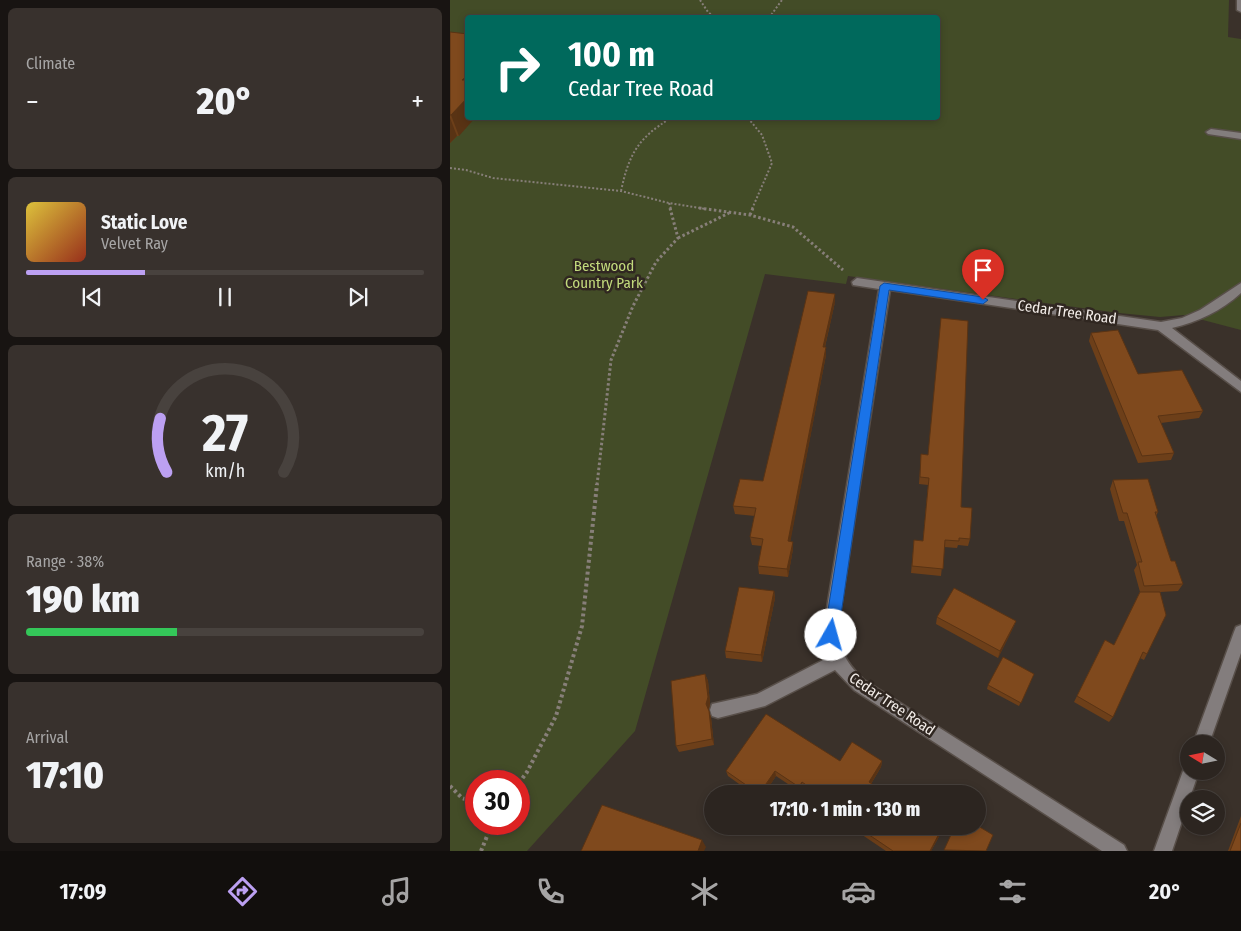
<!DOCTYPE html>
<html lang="en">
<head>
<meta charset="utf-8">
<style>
	body { margin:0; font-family:"Fira Sans Condensed",sans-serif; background:#38312d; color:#f1f3f6; height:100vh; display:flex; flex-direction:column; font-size:19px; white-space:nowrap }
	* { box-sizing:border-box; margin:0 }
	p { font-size:16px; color:#a6a5a5 }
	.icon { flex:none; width:28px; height:28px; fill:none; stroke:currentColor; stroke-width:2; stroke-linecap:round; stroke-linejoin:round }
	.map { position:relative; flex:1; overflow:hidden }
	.drawer { display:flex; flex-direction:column; gap:8px; padding:8px; background:#181412; width:450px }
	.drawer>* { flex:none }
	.hud { position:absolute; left:15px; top:15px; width:475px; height:105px; border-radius:5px; box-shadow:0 2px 8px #0003,0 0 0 1px #48423e; background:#00695c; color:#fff; overflow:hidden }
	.needle { width:32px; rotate:280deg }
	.controls { position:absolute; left:730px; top:735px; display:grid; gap:10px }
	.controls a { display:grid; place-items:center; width:45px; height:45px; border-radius:50%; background:#2c2520; box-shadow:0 2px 8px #0003,0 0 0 1px #48423e; font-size:25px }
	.speed { position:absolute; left:15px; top:770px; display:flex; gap:10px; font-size:25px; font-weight:700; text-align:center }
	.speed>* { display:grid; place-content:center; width:65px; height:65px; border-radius:50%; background:#2c2520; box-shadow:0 2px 8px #0003,0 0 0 1px #48423e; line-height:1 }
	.speed .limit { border:8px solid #d22; background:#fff; color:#111 }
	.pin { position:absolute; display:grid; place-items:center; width:42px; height:42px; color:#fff; margin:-51px -21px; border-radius:50% 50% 50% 0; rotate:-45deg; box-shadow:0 0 5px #0007 }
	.pin .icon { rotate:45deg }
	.me { position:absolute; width:55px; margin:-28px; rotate:7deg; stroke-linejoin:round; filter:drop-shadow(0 0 4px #0008) }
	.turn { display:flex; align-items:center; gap:18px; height:105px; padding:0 20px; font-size:22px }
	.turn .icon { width:65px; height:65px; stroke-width:2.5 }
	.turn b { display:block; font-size:35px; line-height:42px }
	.big { font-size:38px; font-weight:800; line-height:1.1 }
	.drawer .tile { flex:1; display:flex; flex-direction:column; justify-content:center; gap:8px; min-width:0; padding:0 18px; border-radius:8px; background:#38312d }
	.drawer .dial { align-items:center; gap:0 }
	.dial svg { height:130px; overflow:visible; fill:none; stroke:#48423e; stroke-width:7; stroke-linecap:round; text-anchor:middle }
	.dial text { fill:#f1f3f6; stroke:none }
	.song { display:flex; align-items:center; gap:15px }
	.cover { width:60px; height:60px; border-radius:8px; background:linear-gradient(135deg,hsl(50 70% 55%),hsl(10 70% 35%)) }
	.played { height:5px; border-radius:2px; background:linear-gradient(90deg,#bca0f2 30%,#48423e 30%) }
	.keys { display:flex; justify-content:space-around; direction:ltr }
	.heat { display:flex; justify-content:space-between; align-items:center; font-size:28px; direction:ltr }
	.charge { height:8px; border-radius:4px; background:linear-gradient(90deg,#34c759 38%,#48423e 0) }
	.trip { position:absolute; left:254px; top:785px; width:282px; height:50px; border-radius:25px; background:#2c2520; box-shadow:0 2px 8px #0003,0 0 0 1px #48423e; font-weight:800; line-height:50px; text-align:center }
	.tabs { display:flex; height:80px; justify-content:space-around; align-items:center; background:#120f0d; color:#a6a5a5 }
	.tabs .icon { width:35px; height:35px }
	.tabs .current { color:#bca0f2 }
	.tabs b { font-size:22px; color:#f1f3f6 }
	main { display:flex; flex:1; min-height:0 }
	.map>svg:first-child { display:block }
	.green { fill:#434c27; fill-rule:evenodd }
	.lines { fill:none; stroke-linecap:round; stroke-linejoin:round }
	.minor-casing { stroke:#584f49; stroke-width:3 }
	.path-far2 { stroke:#877f79; stroke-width:2; stroke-dasharray:2 2; stroke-linecap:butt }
	.path-far1 { stroke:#877f79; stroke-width:3; stroke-dasharray:2.5 2.5; stroke-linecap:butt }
	.path { stroke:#877f79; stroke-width:4; stroke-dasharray:3 3; stroke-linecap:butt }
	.minor { fill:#837d7d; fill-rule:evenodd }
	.wall { fill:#6d3f19 }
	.shaded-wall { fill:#593314 }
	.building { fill:#7f491d; stroke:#593314 }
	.route { fill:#1a73e8; stroke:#114b97 }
	.labels { text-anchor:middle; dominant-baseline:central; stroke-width:5; stroke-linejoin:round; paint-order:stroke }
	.park-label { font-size:15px; fill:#c2da7c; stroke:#302721 }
	.street-label { font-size:15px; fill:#f4eeea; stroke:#302721 }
</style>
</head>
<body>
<main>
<section class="drawer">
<div class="tile"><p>Climate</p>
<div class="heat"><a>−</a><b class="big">20°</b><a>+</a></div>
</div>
<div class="tile">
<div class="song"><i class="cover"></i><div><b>Static Love</b><p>Velvet Ray</p></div></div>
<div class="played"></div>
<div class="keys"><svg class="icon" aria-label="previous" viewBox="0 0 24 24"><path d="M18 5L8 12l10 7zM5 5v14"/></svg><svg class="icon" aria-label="pause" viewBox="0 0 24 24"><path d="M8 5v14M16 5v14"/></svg><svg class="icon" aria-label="next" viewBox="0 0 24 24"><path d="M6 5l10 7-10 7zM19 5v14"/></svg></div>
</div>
<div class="tile dial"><svg viewBox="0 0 100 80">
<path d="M14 69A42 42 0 1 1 86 69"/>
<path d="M14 69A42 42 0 0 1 10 36" stroke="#bca0f2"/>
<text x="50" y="56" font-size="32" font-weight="700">27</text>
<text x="50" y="72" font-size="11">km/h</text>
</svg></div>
<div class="tile"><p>Range · 38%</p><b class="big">190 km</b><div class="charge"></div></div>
<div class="tile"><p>Arrival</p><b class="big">17:10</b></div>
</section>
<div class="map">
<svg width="791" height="851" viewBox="0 0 791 851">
	<rect width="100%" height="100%" fill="#3a312a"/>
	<path class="green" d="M 0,0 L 779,0 L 778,37 L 791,39 L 791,330 L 734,315 L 710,317 L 669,313 L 398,276 L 396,284 L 315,274 L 185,731 L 77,851 L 0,851 ZM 18,18 L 488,18 L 488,118 L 18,118 ZM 26,781 L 69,781 L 69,824 L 26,824 Z"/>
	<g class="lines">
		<defs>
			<path id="minor" d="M 787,0 L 791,0 L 791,12 L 787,10 Z
				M 761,129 L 791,133 L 791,139 L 758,134 L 756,132 Z
				M 407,278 L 711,322 L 732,318 L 750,310 L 791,283 L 791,293 C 771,311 748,322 722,328 L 791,381 L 791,392 L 708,330 L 440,290 L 389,620 C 389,649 393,660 414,680 L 674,845 L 677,851 L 652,851 L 404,690 L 385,670 L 315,706 L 268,718 L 262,716 L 260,710 L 262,704 L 307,694 L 379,657 L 375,640 L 375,620 L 429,289 L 403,285 L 402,282 Z
				M 791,625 L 791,653 L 759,744 L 743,744 L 784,632 L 786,627 Z
				M 739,764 L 739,771 L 749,771 L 722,851 L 704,851 L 733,771 L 735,765 Z"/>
		</defs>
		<use href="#minor" class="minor-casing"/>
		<path class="path-far2" d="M 250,0 L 258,12 L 265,18
			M 319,18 L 332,0
			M 298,118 L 312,135 L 322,163 L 302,209
			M 0,168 L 16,170 L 43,178 L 171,191 L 219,203 L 256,209
			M 171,191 C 179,154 188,138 221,118
			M 219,203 L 221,209"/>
		<path class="path-far1" d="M 249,208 L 300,215 L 343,227 L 393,270
			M 300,215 L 303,208
			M 228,238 L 279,213
			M 147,485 L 161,360 L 183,306 L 206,262 L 228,238 L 220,208"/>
		<path class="path" d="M 69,783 L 77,772 L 106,716 L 132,626 L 147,484
			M 0,786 L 12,798 L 26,803
			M 31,851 L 42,824"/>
		<use href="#minor" class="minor"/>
	</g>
	<path class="wall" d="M 0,32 L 9,136 L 7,136 L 0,143 Z
		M 385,302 L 375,347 L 376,347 L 376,355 L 340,541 L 343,549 L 338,577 L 309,574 L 308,566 L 312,546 L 302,545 L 300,537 L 305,516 L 285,514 L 283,506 L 313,481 Z
		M 641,333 L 688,374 L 753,411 L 749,418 L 711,423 L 724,453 L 721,460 L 688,463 L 639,341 Z
		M 471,454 L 511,507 L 520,539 L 518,546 L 508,545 L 507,548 L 494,547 L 491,576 L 461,573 L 464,540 L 473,541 L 478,485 L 469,484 Z
		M 663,480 L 708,512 L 706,516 L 721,561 L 733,584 L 728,591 L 710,592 L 697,654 L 694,660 L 690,658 L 663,717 L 659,722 L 624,702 L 655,640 L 664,645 L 690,592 L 684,570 L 687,565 L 674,521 L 669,521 L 660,489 Z
		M 324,591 L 325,598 L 312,662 L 276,658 L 275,651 Z
		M 487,617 L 566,621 L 563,628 L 548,658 L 486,624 Z
		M 255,674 L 258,681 L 260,704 L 259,710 L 261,718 L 264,745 L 229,752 L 226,746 Z
		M 584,674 L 569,706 L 537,689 L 538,685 Z
		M 390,761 L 432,761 L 431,767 L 421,784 L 438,794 L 362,794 L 352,788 L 350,792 L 326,776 L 314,794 L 303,794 L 278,776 L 276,771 Z
		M 791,816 L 791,851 L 778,851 Z
		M 399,826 L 489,826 L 492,828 L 491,833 L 481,851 L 436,851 Z"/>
	<path class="shaded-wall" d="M 18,75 L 18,95 L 12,80 Z
		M 18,97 L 18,118 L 25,118 L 9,136 L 1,115 Z
		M 0,118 L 7,136 L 0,143 Z
		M 385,294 L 385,302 L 373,355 L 373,347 Z
		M 376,347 L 376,355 L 339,549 L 338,541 Z
		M 343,542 L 343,549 L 338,577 L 337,569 Z
		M 324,591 L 325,598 L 312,662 L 311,655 Z
		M 566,621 L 563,628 L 548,658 L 550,651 Z
		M 255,674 L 258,681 L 260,704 L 258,711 L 256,704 Z
		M 259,711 L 261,718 L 264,745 L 262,739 Z
		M 432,761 L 431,767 L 419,787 L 419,782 Z
		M 325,771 L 326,776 L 314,794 L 310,794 Z
		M 352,782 L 352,788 L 350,792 L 349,787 Z
		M 492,828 L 491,833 L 481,851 L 480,851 Z
		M 252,840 L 256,847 L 254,851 L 248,851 Z"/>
	<path class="building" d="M 0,32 L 18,34 L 18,75 L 12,80 L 18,80 L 18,97 L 1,115 L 0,115 Z
		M 358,291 L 385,294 L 373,347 L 376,347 L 338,541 L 343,542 L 337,569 L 308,566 L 313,539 L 300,537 L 306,508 L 283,506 L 290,479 L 313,481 Z
		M 491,318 L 518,321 L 511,507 L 522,508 L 520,539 L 509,538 L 509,541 L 495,540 L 493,569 L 462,566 L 464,540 L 473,541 L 479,478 L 470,477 L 471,454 L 478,455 Z
		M 668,330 L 688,374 L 732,370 L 753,411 L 708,416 L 724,453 L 692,456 L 641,333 Z
		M 698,479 L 708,512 L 705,512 L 721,561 L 725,561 L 733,584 L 694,586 L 688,562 L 692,562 L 677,513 L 673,513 L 663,480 Z
		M 289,587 L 324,591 L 311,655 L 275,651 Z
		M 504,588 L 566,621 L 550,651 L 487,617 Z
		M 690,592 L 710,592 L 716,615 L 697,654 L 693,652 L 663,717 L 627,696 L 655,640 L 664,645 Z
		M 553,657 L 584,674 L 571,703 L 538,685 Z
		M 255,674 L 258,697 L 256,704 L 259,711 L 262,739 L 226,746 L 221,681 Z
		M 316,714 L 390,761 L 402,742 L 432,761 L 419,782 L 438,794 L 369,794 L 352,782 L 349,787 L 325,771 L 309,794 L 276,771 Z
		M 152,805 L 252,840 L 248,851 L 131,851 Z
		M 791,823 L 791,851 L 780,851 Z
		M 406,826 L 489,826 L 492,828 L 480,851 L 443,851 Z
		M 505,826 L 528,826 L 543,835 L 536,851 L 494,850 Z"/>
	<path class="route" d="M 434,283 L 533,297 L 538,300 L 533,304 L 439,290 L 388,635 L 386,639 L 381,641 L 376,639 L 374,635 L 430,286 Z"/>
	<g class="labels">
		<g class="park-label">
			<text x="154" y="266">Bestwood<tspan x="154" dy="17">Country Park</tspan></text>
		</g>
		<g class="street-label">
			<text transform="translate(617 312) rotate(8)">Cedar Tree Road</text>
			<text transform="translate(442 704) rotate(34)">Cedar Tree Road</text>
		</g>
	</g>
</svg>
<div class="controls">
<a><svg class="needle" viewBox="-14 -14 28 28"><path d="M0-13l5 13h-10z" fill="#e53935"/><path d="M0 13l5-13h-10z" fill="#a6a5a5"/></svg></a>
<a><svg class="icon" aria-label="layers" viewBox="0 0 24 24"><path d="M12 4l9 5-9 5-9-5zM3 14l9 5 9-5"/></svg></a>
</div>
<div class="speed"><div class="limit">30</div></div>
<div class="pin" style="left:533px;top:300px;background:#d93025"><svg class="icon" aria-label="arrive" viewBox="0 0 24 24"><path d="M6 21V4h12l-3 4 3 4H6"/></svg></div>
<svg class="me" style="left:381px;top:635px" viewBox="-20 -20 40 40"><circle r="19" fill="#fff"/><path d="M0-13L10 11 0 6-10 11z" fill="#1a73e8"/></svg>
<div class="trip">17:10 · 1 min · 130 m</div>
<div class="hud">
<div class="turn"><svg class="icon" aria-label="right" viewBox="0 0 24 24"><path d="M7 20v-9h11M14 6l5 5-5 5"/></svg><div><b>100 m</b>Cedar Tree Road</div></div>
</div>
</div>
</main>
<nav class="tabs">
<b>17:09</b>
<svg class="icon current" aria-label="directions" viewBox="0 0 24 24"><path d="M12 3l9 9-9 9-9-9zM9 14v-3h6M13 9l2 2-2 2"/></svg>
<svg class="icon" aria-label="music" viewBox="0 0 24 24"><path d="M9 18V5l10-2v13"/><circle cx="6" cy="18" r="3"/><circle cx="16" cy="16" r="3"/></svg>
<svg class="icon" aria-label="phone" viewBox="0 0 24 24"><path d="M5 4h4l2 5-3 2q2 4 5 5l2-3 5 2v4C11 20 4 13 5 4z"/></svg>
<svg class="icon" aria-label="climate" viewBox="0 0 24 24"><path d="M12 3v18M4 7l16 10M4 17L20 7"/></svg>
<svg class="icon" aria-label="car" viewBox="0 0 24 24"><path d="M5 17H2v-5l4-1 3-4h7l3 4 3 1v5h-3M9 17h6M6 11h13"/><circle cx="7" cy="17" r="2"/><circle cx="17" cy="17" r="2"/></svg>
<svg class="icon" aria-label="filters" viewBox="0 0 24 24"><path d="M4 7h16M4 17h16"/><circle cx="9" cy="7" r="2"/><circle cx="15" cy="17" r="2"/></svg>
<b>20°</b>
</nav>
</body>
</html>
